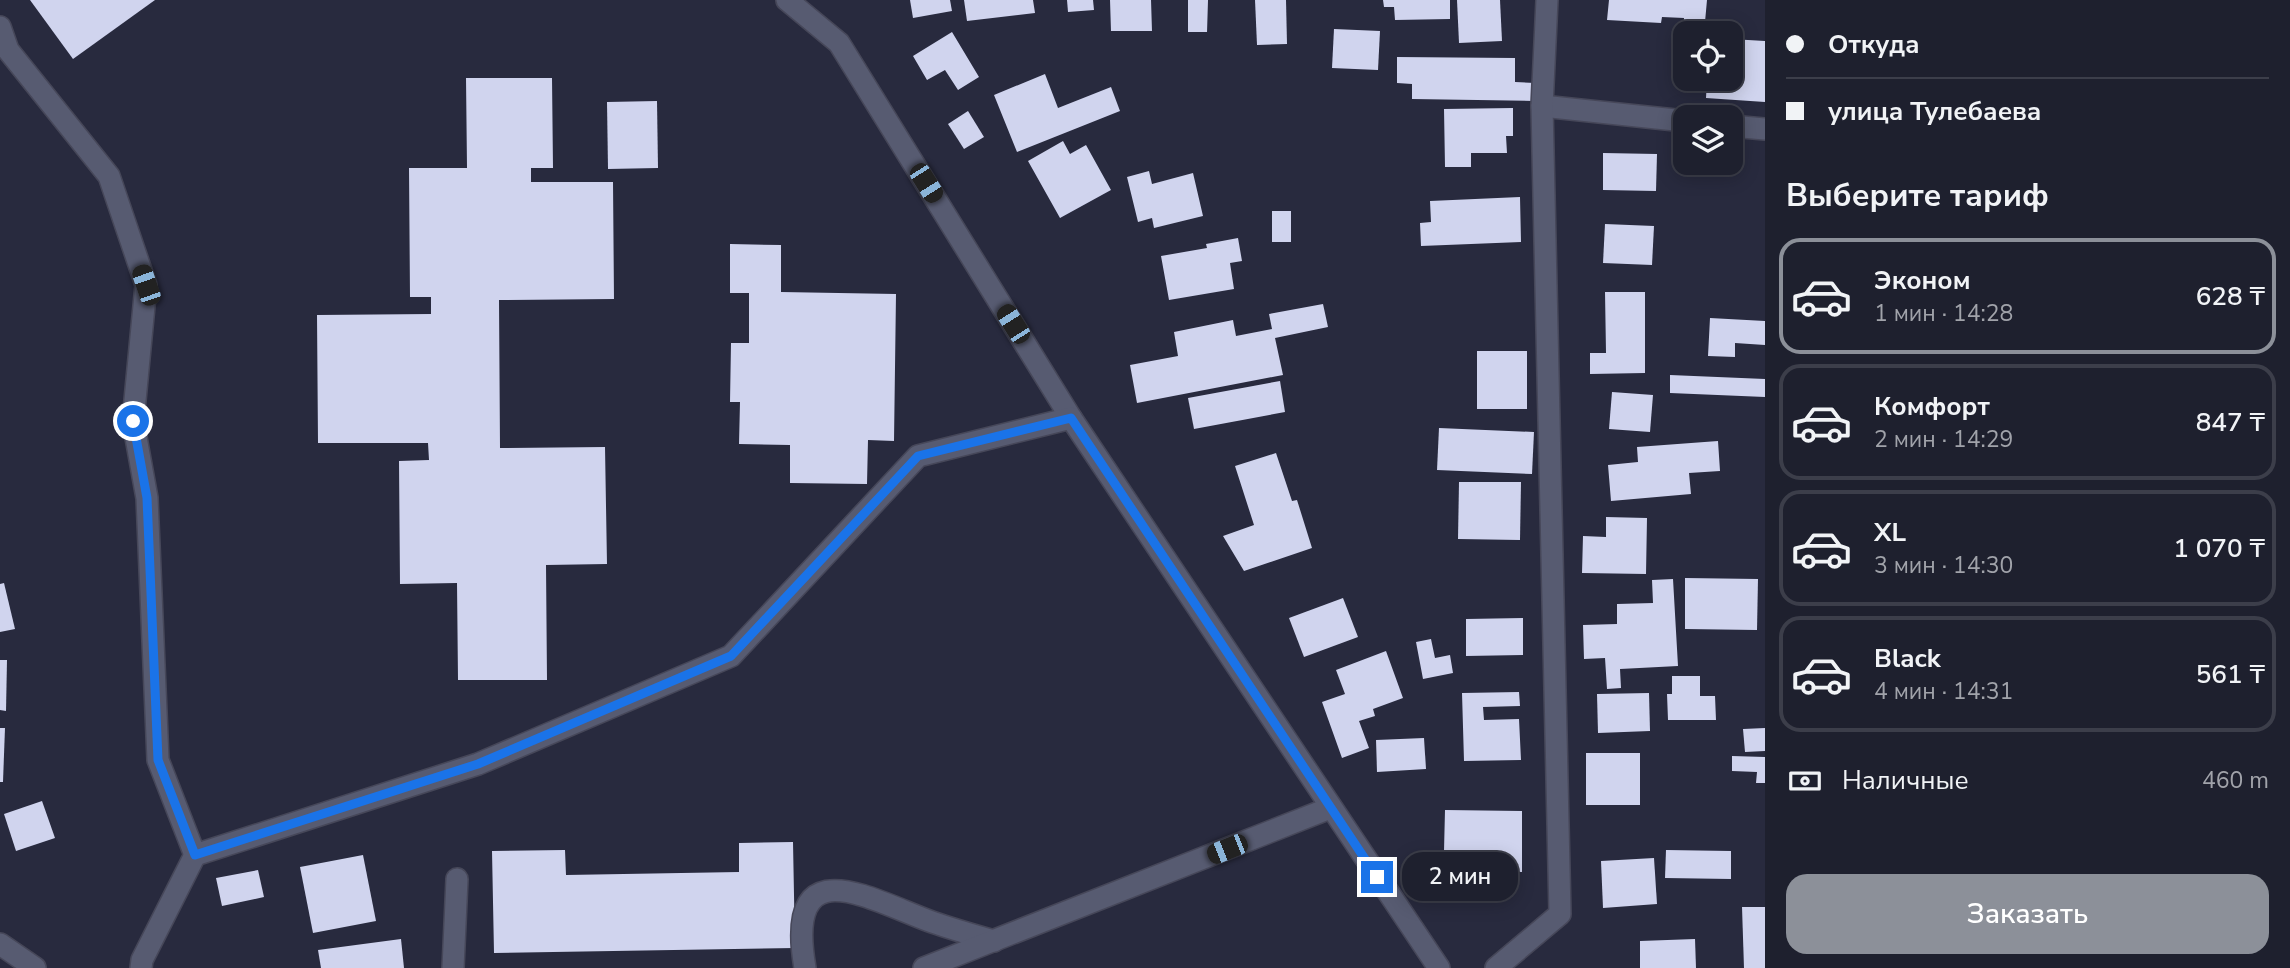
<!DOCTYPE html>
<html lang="ru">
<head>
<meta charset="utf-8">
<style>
  body { margin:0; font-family:"Nunito Sans",sans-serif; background:#262836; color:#f1f3f6; height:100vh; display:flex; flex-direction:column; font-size:26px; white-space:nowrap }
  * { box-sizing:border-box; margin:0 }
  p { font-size:23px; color:#a1a3aa }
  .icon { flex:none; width:38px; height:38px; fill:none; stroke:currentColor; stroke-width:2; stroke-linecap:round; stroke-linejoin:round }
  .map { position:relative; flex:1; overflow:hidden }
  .sheet { display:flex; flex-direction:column; background:#1e202e; width:525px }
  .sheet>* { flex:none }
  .hud { display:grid; align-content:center; height:154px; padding:0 21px; background:#1e202e }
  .controls { position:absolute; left:1673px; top:21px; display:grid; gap:14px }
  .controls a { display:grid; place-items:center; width:70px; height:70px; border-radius:14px; background:#1e202e; box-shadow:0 4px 18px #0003,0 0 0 2px #3c3e4a; font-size:35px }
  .end { position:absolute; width:32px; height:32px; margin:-16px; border:9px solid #1a73e8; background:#fff; box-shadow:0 0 0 4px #fff }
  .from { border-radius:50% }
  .bubble { position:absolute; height:49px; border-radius:21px; background:#1e202e; box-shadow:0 4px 18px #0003,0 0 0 2px #3c3e4a; font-size:23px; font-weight:600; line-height:49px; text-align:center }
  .car { position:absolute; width:21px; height:42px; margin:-21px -10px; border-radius:9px; box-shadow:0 0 5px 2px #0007; background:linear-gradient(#222 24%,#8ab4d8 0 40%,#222 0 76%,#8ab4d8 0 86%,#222 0) }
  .hud b { display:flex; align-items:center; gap:24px; height:66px; font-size:26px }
  .hud b+b { border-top:2px solid #3c3e4a }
  .hud i { width:18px; height:18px; background:#f1f3f6 }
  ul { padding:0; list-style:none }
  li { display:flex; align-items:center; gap:21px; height:116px; margin:0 14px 10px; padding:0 7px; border:4px solid #3c3e4a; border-radius:21px }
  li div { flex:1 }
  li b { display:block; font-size:26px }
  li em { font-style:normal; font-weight:600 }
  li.active { border-color:#8c9099 }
  li>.icon { width:63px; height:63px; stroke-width:1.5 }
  h2 { padding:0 21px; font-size:32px; line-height:84px }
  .pay { display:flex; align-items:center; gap:18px; height:77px; padding:0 21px; font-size:26px }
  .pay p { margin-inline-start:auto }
  .button { display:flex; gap:14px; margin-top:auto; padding:14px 21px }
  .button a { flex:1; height:80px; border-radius:21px; background:#8c9099; color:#fff; font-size:28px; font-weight:600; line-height:80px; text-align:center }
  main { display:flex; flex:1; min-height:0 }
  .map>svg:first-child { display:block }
  .building { fill:#d0d4ee }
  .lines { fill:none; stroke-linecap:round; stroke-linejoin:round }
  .minor-casing { stroke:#464759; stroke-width:24 }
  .minor { stroke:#575b71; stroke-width:21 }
  .route { stroke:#1a73e8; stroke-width:9 }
</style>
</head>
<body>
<main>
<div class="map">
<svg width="1765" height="968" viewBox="0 0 1765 968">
  <rect width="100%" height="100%" fill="#282a3e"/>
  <!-- building -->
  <g class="building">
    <polygon points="30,0 155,0 73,59"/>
    <polygon points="910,0 950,0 952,11 913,18"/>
    <polygon points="964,0 1033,0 1035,13 967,21"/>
    <polygon points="1067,0 1093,0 1094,10 1068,12"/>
    <polygon points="1110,0 1151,0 1152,31 1111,31"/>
    <polygon points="1188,0 1208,0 1207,32 1188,32"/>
    <polygon points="1255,0 1286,0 1287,44 1257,45"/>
    <polygon points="1383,0 1450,0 1450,19 1395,20 1394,7 1384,7"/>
    <polygon points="1457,0 1500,0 1502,41 1459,43"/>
    <polygon points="1609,0 1707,0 1704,33 1685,33 1685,45 1682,45 1684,18 1662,17 1661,23 1607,20"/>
    <polygon points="1334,29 1380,31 1378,70 1332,68"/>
    <polygon points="952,32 979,77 958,90 945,70 927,80 913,56"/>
    <polygon points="1731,39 1765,41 1765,102 1706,98 1707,79 1731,79"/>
    <polygon points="1397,57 1515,58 1515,82 1535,83 1534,101 1412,99 1412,84 1397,83"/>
    <polygon points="1045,74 1058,108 1111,87 1120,111 1017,152 994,95"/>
    <polygon points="466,78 552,78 553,168 531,168 531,182 613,182 614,299 499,300 500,448 605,447 607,564 546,565 547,680 458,680 457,583 400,584 399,461 429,460 428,443 318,443 317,315 431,314 431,297 410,297 409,168 467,168"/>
    <polygon points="657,101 658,168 608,169 607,102"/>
    <polygon points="1513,108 1513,136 1506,136 1507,153 1471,153 1471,167 1445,167 1444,109"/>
    <polygon points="968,111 984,137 964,149 948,124"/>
    <polygon points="1063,141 1070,154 1086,145 1111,190 1060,218 1028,161"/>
    <polygon points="1603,153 1657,154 1656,191 1603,190"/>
    <polygon points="1149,171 1152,184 1193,173 1203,216 1154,228 1152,218 1138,222 1127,177"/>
    <polygon points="1520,197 1521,242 1421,246 1420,223 1431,222 1430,201"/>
    <rect x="1272" y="211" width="19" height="31"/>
    <polygon points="1605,224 1654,226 1652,265 1603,263"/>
    <polygon points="1238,238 1242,261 1230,263 1234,289 1169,300 1161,256 1207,248 1206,244"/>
    <polygon points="730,244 781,245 781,292 896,294 894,441 868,440 867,484 790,483 790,445 739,444 740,402 730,402 731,343 749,343 749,293 730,293"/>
    <polygon points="1605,292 1645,292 1645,373 1590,374 1590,353 1606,353"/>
    <polygon points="1323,304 1328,327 1275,338 1283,375 1137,403 1130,365 1178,356 1174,332 1233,320 1236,336 1272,329 1269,314"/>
    <polygon points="1710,318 1765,321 1765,345 1735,343 1735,357 1708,356"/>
    <rect x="1477" y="351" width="50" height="58"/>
    <polygon points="1670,375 1765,379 1765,397 1670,393"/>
    <polygon points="1280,381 1285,412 1194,429 1188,398"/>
    <polygon points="1612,392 1653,395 1650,432 1609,429"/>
    <polygon points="1439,428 1534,432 1532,474 1437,470"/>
    <polygon points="1718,441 1720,471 1689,473 1691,494 1611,501 1608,465 1638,462 1637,447"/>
    <polygon points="1276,453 1292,501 1297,500 1312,548 1244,571 1223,536 1254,525 1235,466"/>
    <polygon points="1459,482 1521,482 1520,540 1458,539"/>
    <polygon points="1606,517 1647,518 1646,574 1582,573 1583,536 1606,537"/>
    <polygon points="1685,578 1758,579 1757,630 1685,629"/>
    <polygon points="1673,579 1678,666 1620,669 1621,688 1607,689 1605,658 1584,659 1583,625 1617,624 1617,604 1653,603 1652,580"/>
    <polygon points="4,583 15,629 0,632 0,584"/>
    <polygon points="1343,598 1358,637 1304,657 1289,618"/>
    <polygon points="1523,618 1523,655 1466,656 1466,619"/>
    <polygon points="1431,639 1435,658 1450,655 1453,673 1423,679 1416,642"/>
    <polygon points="1386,651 1403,698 1373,709 1375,716 1359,721 1369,748 1342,758 1322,702 1345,694 1336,670"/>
    <polygon points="0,660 7,660 6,711 0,710"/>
    <polygon points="1672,676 1700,676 1700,696 1715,696 1716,720 1668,720 1667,694 1672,694"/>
    <polygon points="1519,692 1520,706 1483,707 1484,720 1519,719 1521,760 1464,761 1462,693"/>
    <polygon points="1649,693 1650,731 1598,733 1597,694"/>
    <polygon points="0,728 5,728 3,782 0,782"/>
    <polygon points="1765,728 1765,751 1745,752 1743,729"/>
    <polygon points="1424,738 1426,769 1377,772 1376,740"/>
    <rect x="1586" y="753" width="54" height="52"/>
    <polygon points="1732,756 1765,757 1765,783 1756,783 1757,772 1732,771"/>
    <polygon points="42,801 55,838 16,851 4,814"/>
    <polygon points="1445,810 1522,811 1522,872 1480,871 1480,852 1444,851"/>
    <polygon points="793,842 795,948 494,953 492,851 565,850 566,875 739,872 739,843"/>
    <polygon points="1666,850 1731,851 1731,879 1665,878"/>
    <polygon points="363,855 376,921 313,933 300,867"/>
    <polygon points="1654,858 1657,904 1603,908 1601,861"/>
    <polygon points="258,870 264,897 222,906 216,878"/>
    <polygon points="1742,907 1765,907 1765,968 1744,968"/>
    <polygon points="401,939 404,968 321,968 318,950"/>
    <polygon points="1695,939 1696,968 1640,968 1640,941"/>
  </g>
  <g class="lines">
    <defs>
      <g id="minor">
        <polyline points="787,0 839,43 1071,418 1439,968"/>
        <polyline points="0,27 8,50 109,176 146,285 133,421 147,498 158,760 195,855 478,764 731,656 918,456 1071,418"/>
        <polyline points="1542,106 1685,121"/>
        <polyline points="1731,126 1765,129"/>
        <polyline points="0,944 35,968"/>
        <polyline points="141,968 142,960 195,855"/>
        <polyline points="453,968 457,879"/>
        <path d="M805 968C784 846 869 899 932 922 952 929 973 935 994 941"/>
        <polyline points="924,968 1330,808"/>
        <polyline points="1496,968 1560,914 1542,106 1547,0"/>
      </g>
    </defs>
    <!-- minor casing -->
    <use href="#minor" class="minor-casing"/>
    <!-- minor -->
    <use href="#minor" class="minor"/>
  </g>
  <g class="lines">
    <!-- route -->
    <polyline class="route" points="133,421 147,498 158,760 195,855 478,764 731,656 918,456 1071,418 1377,877"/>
  </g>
</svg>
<div class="controls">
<a><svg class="icon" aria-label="locate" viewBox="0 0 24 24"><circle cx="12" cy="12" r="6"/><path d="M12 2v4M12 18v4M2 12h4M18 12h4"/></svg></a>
<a><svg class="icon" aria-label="layers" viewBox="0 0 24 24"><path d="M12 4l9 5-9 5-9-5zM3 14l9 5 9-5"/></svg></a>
</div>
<i class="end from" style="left:133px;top:421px"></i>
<i class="end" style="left:1377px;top:877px"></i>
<div class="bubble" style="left:1402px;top:852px;width:116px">2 мин</div>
<i class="car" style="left:926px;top:183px;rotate:148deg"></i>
<i class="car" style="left:146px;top:285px;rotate:341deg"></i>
<i class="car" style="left:1013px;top:324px;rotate:328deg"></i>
<i class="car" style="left:1227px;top:849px;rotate:248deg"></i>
</div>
<section class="sheet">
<div class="hud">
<b><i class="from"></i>Откуда</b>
<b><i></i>улица Тулебаева</b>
</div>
<h2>Выберите тариф</h2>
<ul>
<li class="active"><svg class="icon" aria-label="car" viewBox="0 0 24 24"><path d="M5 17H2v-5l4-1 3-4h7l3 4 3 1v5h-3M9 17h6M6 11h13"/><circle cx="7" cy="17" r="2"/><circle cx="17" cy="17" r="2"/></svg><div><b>Эконом</b><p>1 мин · 14:28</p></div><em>628 ₸</em></li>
<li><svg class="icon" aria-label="car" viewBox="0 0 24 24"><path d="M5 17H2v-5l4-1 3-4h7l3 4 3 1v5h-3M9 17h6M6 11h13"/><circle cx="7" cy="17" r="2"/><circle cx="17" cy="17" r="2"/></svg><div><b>Комфорт</b><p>2 мин · 14:29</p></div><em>847 ₸</em></li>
<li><svg class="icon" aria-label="car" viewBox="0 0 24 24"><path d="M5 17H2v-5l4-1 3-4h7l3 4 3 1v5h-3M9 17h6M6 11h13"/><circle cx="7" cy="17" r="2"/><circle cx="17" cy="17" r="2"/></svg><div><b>XL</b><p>3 мин · 14:30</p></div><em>1 070 ₸</em></li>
<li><svg class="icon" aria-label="car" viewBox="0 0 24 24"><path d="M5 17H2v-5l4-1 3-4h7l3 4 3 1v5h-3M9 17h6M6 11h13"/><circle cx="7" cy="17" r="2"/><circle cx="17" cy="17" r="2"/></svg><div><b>Black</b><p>4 мин · 14:31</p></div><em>561 ₸</em></li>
</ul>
<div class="pay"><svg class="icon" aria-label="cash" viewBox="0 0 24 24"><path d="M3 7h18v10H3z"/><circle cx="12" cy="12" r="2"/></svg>Наличные<p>460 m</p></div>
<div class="button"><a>Заказать</a></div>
</section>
</main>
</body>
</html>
